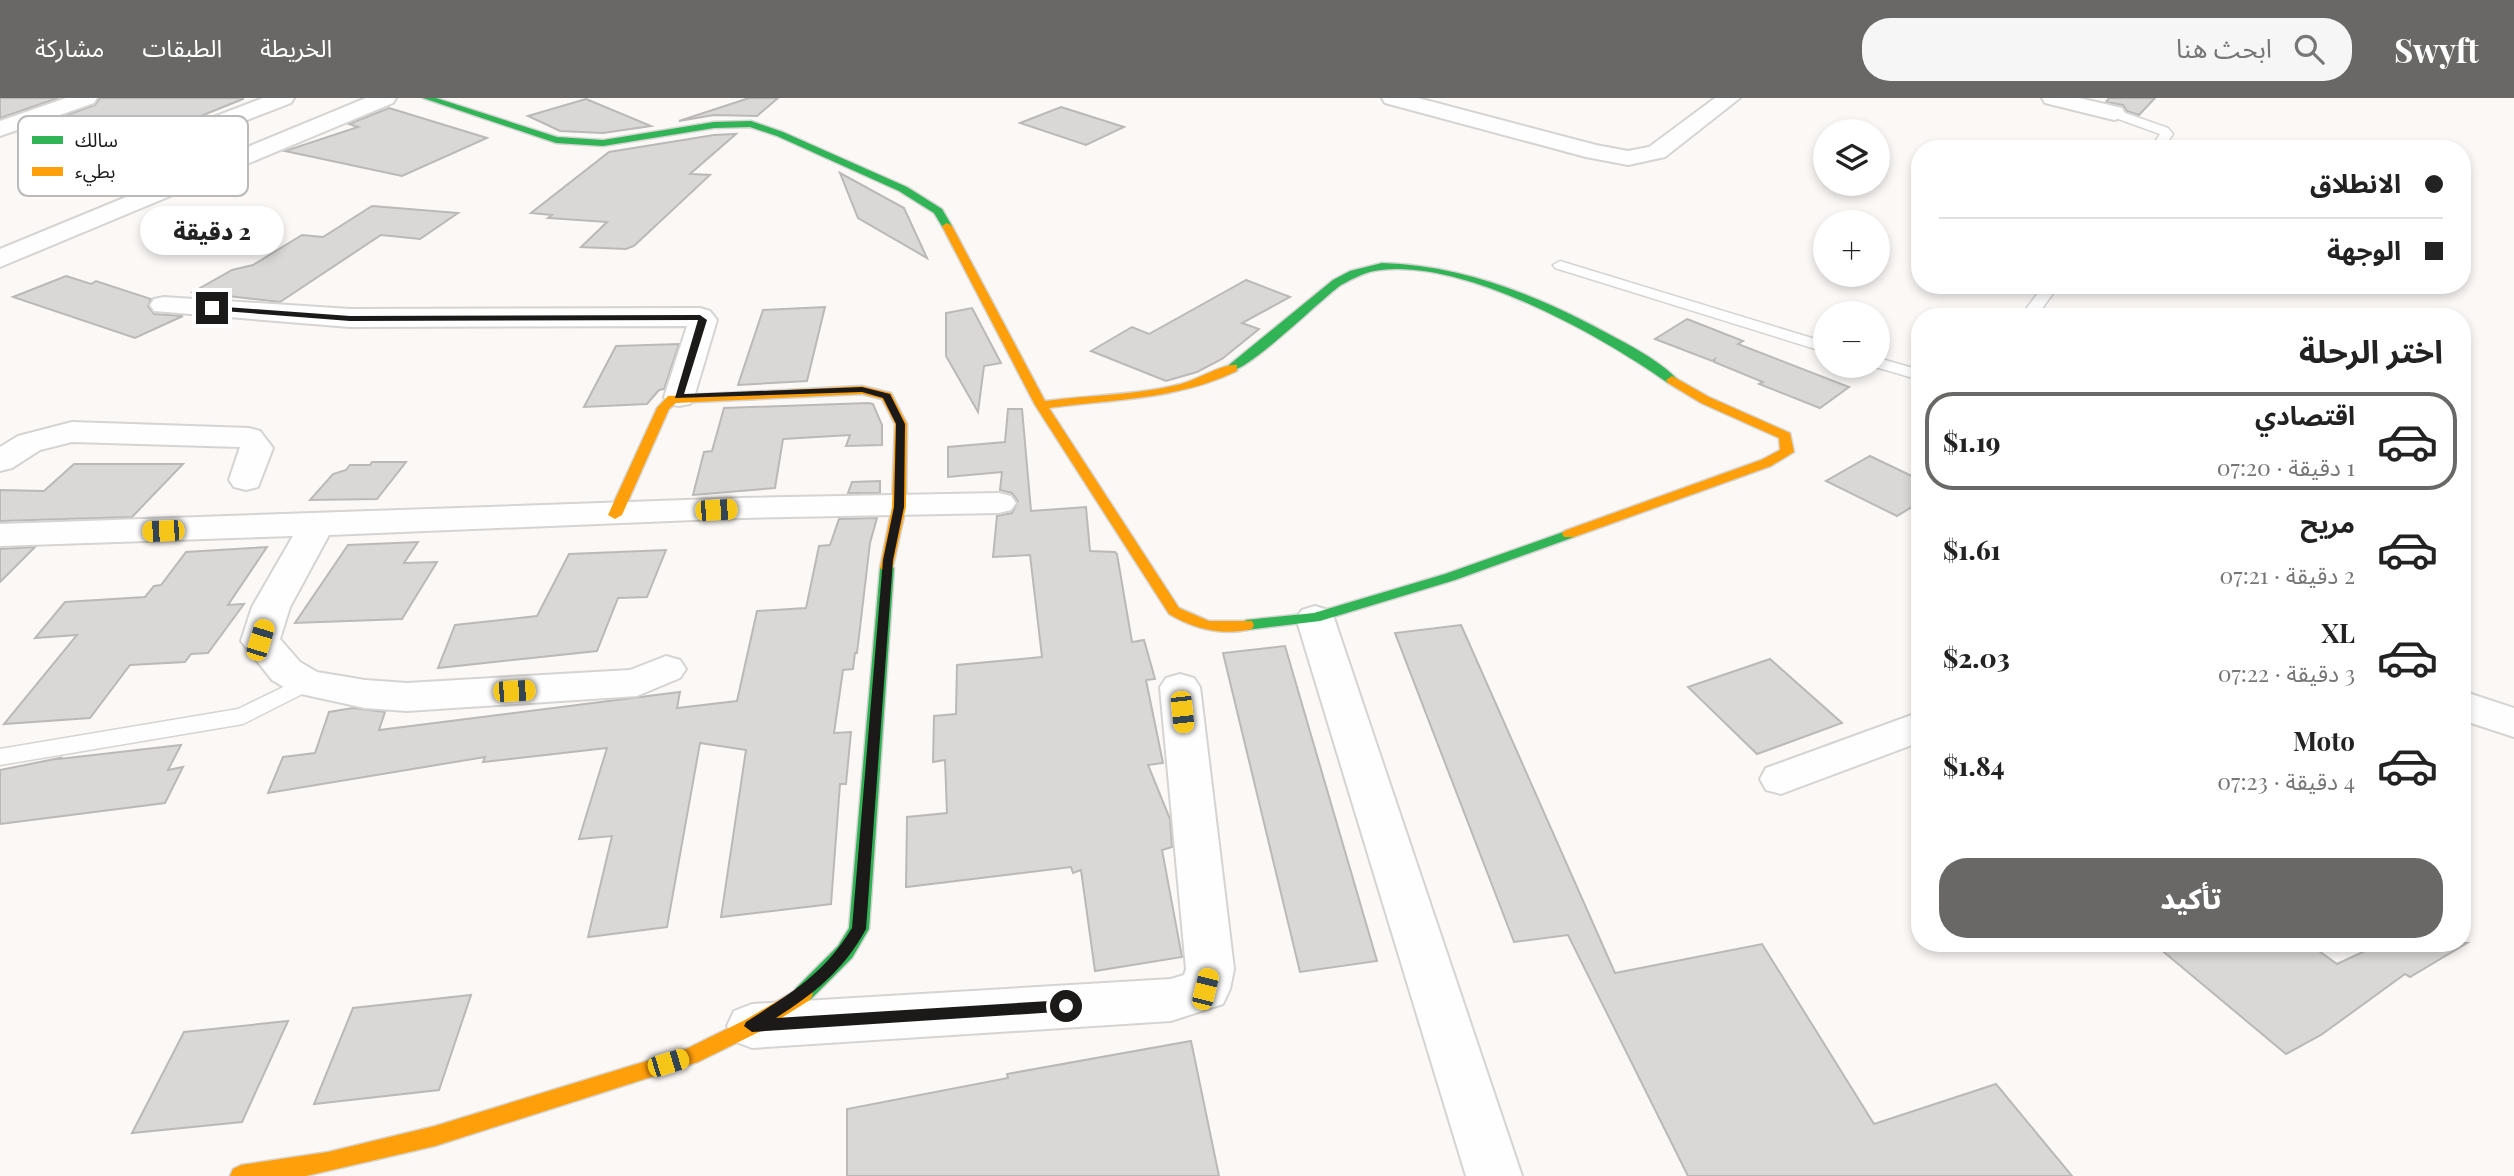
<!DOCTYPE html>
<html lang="ar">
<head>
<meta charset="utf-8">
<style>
  body { margin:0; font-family:"Playfair Display","Noto Sans Arabic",serif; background:#f6f6f6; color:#222; direction:rtl; height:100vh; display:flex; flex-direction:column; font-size:26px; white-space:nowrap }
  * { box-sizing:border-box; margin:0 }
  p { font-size:23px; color:#767676 }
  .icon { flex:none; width:38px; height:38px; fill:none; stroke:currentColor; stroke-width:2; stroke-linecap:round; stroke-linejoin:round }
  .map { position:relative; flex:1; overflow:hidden; direction:ltr }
  .side { position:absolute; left:1911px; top:210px; width:560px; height:644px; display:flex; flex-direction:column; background:#fff; border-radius:28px; box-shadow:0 4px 10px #0003; direction:rtl }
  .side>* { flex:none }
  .top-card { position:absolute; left:1911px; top:42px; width:560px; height:154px; border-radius:28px; box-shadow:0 4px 10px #0003; direction:rtl; display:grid; align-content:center; height:154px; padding:0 28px; background:#fff }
  .controls { position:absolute; left:1813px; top:21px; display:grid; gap:14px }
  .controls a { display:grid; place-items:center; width:77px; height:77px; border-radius:50%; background:#fff; box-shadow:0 4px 10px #0003; font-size:35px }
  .end { position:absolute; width:32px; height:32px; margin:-16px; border:9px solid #1b1a19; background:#fff; box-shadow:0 0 0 4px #fff }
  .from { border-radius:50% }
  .bubble { position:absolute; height:49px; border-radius:24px; background:#fff; box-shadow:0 4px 10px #0003; font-size:23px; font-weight:800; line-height:49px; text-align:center; direction:rtl }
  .car { position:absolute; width:21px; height:42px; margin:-21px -10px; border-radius:9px; box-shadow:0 0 5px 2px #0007; background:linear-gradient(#f5c518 24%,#345 0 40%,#f5c518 0 76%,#345 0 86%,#f5c518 0) }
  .top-card b { display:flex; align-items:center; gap:24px; height:66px; font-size:26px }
  .top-card b+b { border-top:2px solid #e0e0e0 }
  .top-card i { width:18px; height:18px; background:#222 }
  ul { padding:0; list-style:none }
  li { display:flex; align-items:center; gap:21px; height:98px; margin:0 14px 10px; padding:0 14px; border:4px solid transparent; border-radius:28px }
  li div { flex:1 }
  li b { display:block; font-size:26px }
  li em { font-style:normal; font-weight:800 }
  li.on { border-color:#696866 }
  li>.icon { width:63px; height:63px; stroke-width:1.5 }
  h2 { padding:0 28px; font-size:32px; line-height:84px }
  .primary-button { display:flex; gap:14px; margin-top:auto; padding:14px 28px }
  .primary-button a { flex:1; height:80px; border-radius:28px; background:#696866; color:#fff; font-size:28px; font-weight:800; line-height:80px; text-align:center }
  header { display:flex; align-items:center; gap:42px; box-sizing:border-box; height:98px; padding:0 35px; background:#696866; color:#fff }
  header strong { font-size:33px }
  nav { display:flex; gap:38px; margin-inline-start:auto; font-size:24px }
  .search { width:490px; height:63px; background:#f6f6f6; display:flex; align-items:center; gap:18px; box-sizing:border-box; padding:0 24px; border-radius:28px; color:#767676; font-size:26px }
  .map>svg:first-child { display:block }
  .building { fill:#dad8d6; stroke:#bbb9b8; stroke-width:2 }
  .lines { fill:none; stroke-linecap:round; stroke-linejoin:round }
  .lane-casing { stroke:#d6d4d2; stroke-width:3 }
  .street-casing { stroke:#d6d4d2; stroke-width:4 }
  .fast-casing { stroke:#d6d4d2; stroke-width:3 }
  .slow-casing { stroke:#d6d4d2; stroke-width:3 }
  .lane { fill:#fefefe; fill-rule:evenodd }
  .street { fill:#fefefe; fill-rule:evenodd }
  .fast { fill:#30b455; fill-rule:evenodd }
  .slow { fill:#ff9f0a; fill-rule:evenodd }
  .route { fill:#1b1a19 }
  .key { fill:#fff; stroke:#bbbaba; stroke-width:2 }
  .key-label { font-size:19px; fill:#1b1a19 }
</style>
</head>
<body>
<header>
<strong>Swyft</strong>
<div class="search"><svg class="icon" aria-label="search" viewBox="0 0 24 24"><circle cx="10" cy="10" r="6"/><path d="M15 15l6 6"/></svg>ابحث هنا</div>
<nav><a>الخريطة</a><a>الطبقات</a><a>مشاركة</a></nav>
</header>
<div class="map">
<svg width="2514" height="1078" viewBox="0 0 2514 1078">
  <rect width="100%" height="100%" fill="#fbf8f6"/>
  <!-- building -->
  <g class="building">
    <polygon points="0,0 58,0 0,20"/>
    <polygon points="100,0 243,0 243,1 134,45 91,39 79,43 28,31 95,7"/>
    <polygon points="749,0 778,0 757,18 714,17 679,23"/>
    <polygon points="2109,0 2155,0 2139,17 2127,13 2123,7 2106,4"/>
    <polygon points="586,1 651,28 603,35 560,33 528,18"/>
    <polygon points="1061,9 1124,29 1086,47 1020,25"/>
    <polygon points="389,10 487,40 402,78 285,53 358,29 349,26"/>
    <polygon points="736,36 690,76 710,77 634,148 626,151 581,149 607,124 548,120 552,117 531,115 609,54 714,37"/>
    <polygon points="840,75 904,110 927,160 858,120"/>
    <polygon points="372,108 458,115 420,141 381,137 280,204 193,194 232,172 253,167 302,137 323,139"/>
    <polygon points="66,178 91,186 96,183 151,201 148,208 154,216 183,218 135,240 13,199"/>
    <polygon points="1246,182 1290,199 1242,225 1259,231 1222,261 1197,274 1166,283 1091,253 1132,229 1149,236"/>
    <polygon points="825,209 807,283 738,287 763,212"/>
    <polygon points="972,210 1001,265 984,268 978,314 946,258 946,215"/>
    <polygon points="1687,221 1743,243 1738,246 1849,289 1820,310 1759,286 1763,284 1714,264 1715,261 1712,263 1655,241"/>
    <polygon points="679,246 664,291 659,292 647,306 584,309 616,248"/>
    <polygon points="869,305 873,306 882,327 882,347 846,348 850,337 783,341 775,390 693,397 704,354 712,353 724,310"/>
    <polygon points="1008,311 1022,311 1031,413 1086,409 1090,453 1115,454 1117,456 1132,544 1144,542 1155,581 1146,582 1163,665 1148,667 1170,721 1172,749 1162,752 1182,859 1095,873 1081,772 1073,775 1071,769 906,789 907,719 947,715 945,662 933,664 934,618 956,616 957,567 1042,559 1030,457 993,459 997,418 1012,415 1018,403 1012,395 1000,392 1002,374 948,379 948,349 1005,344"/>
    <polygon points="1870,358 1920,382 1920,404 1897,418 1826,383"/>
    <polygon points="372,364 406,364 377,401 310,402 333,376 346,372 350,367 370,367"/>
    <polygon points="74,366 183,366 132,419 0,423 0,392 44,393"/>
    <polygon points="880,383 880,395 848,395 852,384"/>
    <polygon points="877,420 870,445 857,555 855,555 853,571 843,572 834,635 851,634 846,686 840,686 831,806 721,819 746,652 700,645 667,829 588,839 612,738 579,741 607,650 483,664 485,659 268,695 283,659 315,655 329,614 353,610 385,614 379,632 680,594 677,610 737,603 757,513 806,510 819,448 830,447 839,421"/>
    <polygon points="418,444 404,465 437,464 402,521 295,525 348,447"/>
    <polygon points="35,449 0,484 0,451"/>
    <polygon points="267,449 228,507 244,506 208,555 191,556 185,564 130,567 90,620 4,626 77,537 35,540 65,504 145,499 154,488 161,487 186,454"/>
    <polygon points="666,452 647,499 618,500 597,553 438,570 455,527 537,518 569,456"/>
    <polygon points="1461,527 1615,875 1762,846 1874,1026 1996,986 2072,1078 1688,1078 1568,837 1514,844 1395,535"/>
    <polygon points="1285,548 1377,863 1300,874 1223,555"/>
    <polygon points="1770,561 1842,625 1757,656 1688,589"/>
    <polygon points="181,647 168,672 183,669 165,705 0,726 0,672 60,660 59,661"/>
    <polygon points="2153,845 2308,845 2337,866 2382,845 2467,845 2410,879 2405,876 2321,937 2286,956"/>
    <polygon points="471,897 439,992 314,1006 353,910"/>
    <polygon points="288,923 242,1024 132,1035 184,934"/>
    <polygon points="1191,943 1219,1078 847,1078 847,1011 1008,980 1007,976"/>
  </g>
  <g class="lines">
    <defs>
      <g id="lane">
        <polygon points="2114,11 2168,30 2173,36 2163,51 2150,51 2160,36 2110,18 2108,15"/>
        <polygon points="1560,163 1825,244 1825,254 1555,170 1553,167"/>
        <polygon points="2044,187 2059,187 2036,219 2020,219"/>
        <polygon points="1878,260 1920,272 1920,282 1872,268 1878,268"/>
        <polygon points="306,578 314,580 317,585 314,590 243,626 0,667 0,651 238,611"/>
      </g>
      <g id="street">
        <polygon points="66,0 97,0 94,5 0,38 0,23"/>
        <polygon points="263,0 294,0 291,5 67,92 58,94 49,92 46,87 49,82"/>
        <polygon points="366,0 396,0 393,5 0,169 0,151"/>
        <polygon points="1382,0 1418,0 1596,47 1628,53 1649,49 1715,0 1740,0 1665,59 1628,67 1586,59 1385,5"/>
        <polygon points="2042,0 2079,0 2122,10 2125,15 2122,20 2114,22 2045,5"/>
        <polygon points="164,199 350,211 700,210 710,213 717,222 694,299 690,306 679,308 668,306 664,299 687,228 350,229 154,213 150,207 154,201"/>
        <polygon points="72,324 249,330 260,333 273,350 258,389 246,392 234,389 229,382 240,349 72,344 40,352 12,370 0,373 0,349 18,338"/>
        <polygon points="999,395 1011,398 1016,405 1011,412 999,415 742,420 329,437 290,509 280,541 300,564 317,574 365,582 407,585 630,572 666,558 680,562 686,571 680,580 637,598 407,613 365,610 292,594 272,582 241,543 252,509 293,438 0,448 0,426 742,400"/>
        <polygon points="1315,508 1328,512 1334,520 1522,1078 1466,1078 1296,520 1302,512"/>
        <polygon points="1180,576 1194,580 1200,589 1234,871 1230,891 1223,906 1171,923 752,950 734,943 727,928 734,913 752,906 1171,881 1184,877 1186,871 1160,589 1166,580"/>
        <polygon points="2462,593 2514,610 2514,639 2462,622"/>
        <polygon points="1920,614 1920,644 1781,696 1766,692 1760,681 1766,670"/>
      </g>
      <g id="fast">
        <polygon points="423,0 436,0 557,39 603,42 714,24 751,23 783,34 907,89 942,111 952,128 943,130 934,115 899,93 777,38 750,29 714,30 603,48 556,45"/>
        <path d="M1382 165C1465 167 1544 200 1616 240 1637 251 1662 265 1678 282L1672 286 1668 285C1600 237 1466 162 1381 172 1367 173 1354 180 1341 187 1321 201 1247 275 1229 273V267L1333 182 1350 173Z"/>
        <polygon points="1569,432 1576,436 1574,439 1455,482 1320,523 1246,532 1238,527 1246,522 1314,515 1445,476"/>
        <polygon points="887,465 894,470 869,831 852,860 810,902 803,904 796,902 793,896 796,890 838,848 849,830 880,470"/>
      </g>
      <g id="slow">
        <path d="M947 125 952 128 1045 303C1090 297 1137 297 1181 286 1197 282 1224 265 1237 267V273C1177 302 1114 301 1049 310L1179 510 1209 523H1252L1254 527 1252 531C1222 538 1194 531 1169 516L1035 307 942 128Z"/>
        <polygon points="1672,278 1709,299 1790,335 1794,354 1771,368 1574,439 1564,439 1562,436 1564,433 1761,362 1780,352 1779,340 1701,305 1668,285 1666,282"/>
        <polygon points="862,288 891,295 907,326 906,409 892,473 887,475 880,470 892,409 895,326 882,301 862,296 676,305 669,311 622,417 615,421 608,417 657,310 668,298"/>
        <polygon points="803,888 810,890 813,896 810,902 759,934 698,964 435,1048 306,1078 230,1078 233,1071 241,1067 328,1054 435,1028 686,951 745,922"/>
      </g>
    </defs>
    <!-- lane casing -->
    <use href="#lane" class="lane-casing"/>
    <!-- street casing -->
    <use href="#street" class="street-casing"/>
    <!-- fast casing -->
    <use href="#fast" class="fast-casing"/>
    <!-- slow casing -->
    <use href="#slow" class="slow-casing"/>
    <!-- lane -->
    <use href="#lane" class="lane"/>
    <!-- street -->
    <use href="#street" class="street"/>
    <!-- fast -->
    <use href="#fast" class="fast"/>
    <!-- slow -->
    <use href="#slow" class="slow"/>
  </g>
  <!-- route -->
  <path class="route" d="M212 208 350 218 700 217 707 222 684 296 862 289 890 296 905 326 904 409 893 462 866 831C844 872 815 895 776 920L1066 902 1074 908 1072 913 752 934 744 928 746 924C791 895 823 877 852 830L883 462 894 409 896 326 883 300 862 294 675 300 698 222 350 223 210 212Z"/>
  <!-- legend -->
  <rect x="18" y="18" width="230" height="80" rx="10" class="key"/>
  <rect x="32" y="38" width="31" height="8" fill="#30b455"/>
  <rect x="32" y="69" width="31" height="9" fill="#ff9f0a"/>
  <g class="key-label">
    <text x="75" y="49">سالك</text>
    <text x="75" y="80">بطيء</text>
  </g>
</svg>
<div class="controls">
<a><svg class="icon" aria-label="layers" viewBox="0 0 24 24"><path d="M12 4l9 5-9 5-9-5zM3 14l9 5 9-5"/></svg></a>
<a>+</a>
<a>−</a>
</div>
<i class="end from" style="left:1066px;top:908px"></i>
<i class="end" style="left:212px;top:210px"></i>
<div class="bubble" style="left:140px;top:108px;width:144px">2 دقيقة</div>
<i class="car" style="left:716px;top:412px;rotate:87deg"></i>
<i class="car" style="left:163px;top:433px;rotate:268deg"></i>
<i class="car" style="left:260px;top:542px;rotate:17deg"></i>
<i class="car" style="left:514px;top:593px;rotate:87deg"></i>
<i class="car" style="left:1182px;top:614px;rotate:174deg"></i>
<i class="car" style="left:1205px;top:891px;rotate:14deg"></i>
<i class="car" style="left:668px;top:965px;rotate:73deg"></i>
<div class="top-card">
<b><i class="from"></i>الانطلاق</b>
<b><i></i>الوجهة</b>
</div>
<section class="side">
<h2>اختر الرحلة</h2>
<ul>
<li class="on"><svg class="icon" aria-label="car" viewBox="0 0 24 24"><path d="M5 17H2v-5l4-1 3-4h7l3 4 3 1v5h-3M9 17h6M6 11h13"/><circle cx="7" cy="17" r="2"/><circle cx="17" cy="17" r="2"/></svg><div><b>اقتصادي</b><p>1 دقيقة · 07:20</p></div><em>$1.19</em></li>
<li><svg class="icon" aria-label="car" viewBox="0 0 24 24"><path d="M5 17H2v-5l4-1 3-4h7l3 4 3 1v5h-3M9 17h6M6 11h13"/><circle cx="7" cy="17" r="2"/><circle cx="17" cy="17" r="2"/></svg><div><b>مريح</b><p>2 دقيقة · 07:21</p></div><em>$1.61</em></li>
<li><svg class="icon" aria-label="car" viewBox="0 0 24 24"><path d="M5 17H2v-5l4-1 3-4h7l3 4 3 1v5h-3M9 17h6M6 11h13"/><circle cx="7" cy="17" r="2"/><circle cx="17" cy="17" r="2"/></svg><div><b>XL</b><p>3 دقيقة · 07:22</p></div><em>$2.03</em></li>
<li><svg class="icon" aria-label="car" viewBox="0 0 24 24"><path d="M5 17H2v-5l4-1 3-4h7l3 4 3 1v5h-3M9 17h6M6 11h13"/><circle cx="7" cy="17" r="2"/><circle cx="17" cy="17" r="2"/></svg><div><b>Moto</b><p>4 دقيقة · 07:23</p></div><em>$1.84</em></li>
</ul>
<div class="primary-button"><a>تأكيد</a></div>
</section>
</div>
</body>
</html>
